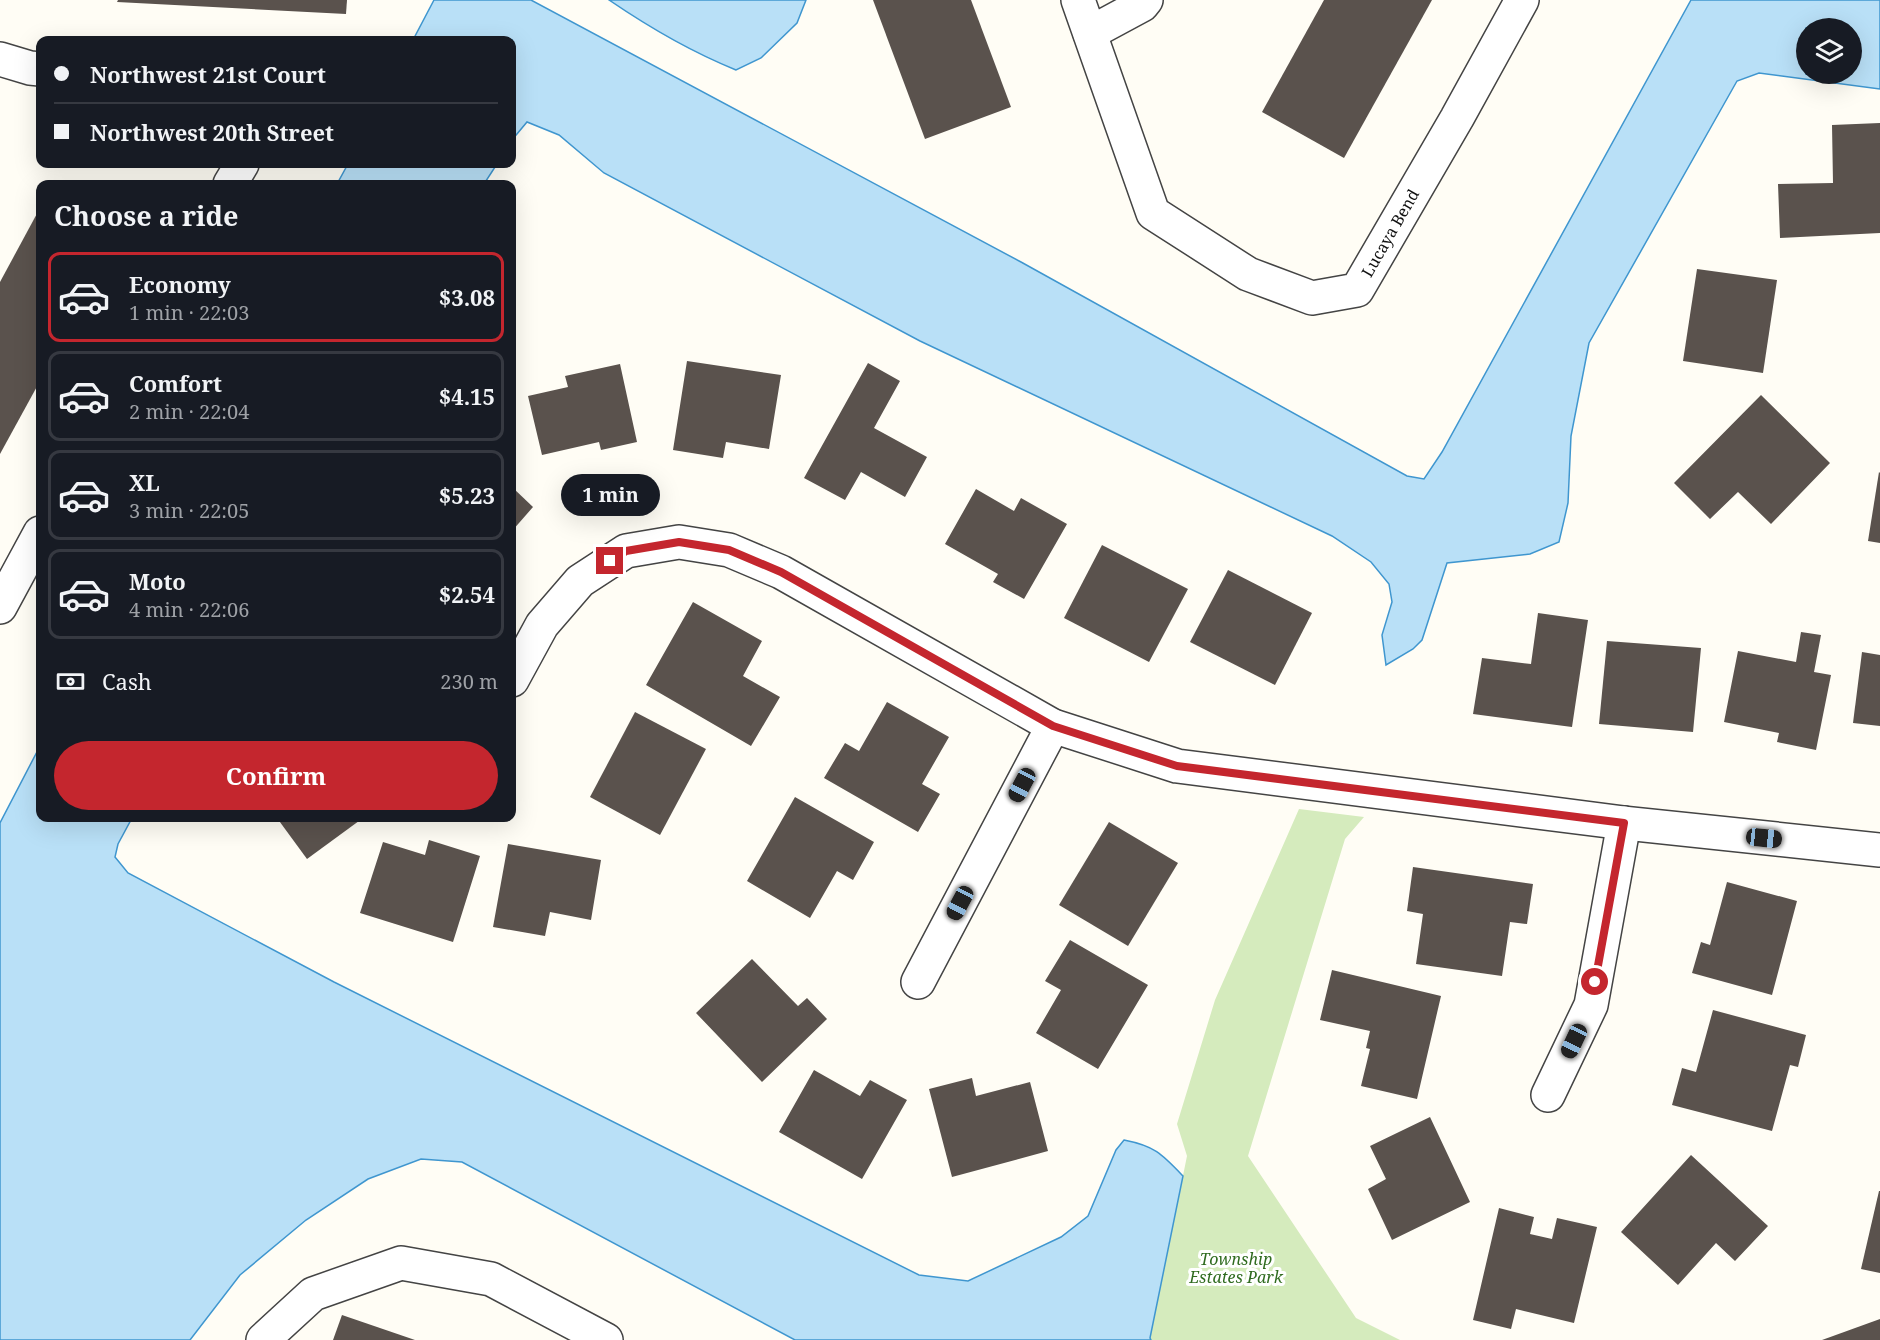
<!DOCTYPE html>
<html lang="en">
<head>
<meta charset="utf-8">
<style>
  body { margin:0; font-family:"Noto Serif",serif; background:#242831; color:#f1f3f6; height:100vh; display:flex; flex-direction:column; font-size:22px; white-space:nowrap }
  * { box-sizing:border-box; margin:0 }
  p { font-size:20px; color:#9ea1a6 }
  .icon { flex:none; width:33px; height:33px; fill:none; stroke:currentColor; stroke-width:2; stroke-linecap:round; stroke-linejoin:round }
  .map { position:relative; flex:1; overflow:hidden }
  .side { position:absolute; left:36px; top:180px; width:480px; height:642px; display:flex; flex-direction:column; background:#171b24; border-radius:12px; box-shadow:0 6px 24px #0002 }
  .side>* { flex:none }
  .hud { position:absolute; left:36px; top:36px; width:480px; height:132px; border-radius:12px; box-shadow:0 6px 24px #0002; display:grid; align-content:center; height:132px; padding:0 18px; background:#171b24 }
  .fabs { position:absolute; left:1796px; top:18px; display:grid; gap:12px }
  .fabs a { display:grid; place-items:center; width:66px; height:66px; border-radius:50%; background:#171b24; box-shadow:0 6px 24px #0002; font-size:30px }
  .end { position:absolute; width:27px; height:27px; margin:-14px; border:8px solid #c4262e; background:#fff; box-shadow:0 0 0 3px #fff }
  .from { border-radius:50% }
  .bubble { position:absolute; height:42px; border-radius:21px; background:#171b24; box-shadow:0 6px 24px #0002; font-size:20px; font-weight:700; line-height:42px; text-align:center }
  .car { position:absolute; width:18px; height:36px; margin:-18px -9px; border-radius:8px; box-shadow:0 0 4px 2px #0007; background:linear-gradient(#222 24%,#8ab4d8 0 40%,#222 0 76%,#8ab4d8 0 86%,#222 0) }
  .hud b { display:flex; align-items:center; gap:21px; height:57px; font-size:22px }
  .hud b+b { border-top:2px solid #363941 }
  .hud i { width:15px; height:15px; background:#f1f3f6 }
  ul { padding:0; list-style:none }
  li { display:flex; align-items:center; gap:18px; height:90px; margin:0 12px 9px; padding:0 6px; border:3px solid #363941; border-radius:12px }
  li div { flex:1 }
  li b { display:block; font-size:22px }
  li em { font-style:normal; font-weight:700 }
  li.current { border-color:#c4262e }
  li>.icon { width:54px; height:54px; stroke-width:1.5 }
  h2 { padding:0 18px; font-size:27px; line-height:72px }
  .pay { display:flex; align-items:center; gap:15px; height:66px; padding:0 18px; font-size:22px }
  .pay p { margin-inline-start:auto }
  .primary-button { display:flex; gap:12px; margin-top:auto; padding:12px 18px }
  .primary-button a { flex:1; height:69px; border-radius:36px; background:#c4262e; color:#fff; font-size:24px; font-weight:700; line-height:69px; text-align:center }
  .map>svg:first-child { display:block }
  .green { fill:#d5ebbd }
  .water { fill:#b9e0f7; stroke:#3f96cf; stroke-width:1.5; fill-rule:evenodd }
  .building { fill:#5a524d }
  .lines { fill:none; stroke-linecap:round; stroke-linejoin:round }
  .street-casing { stroke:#444; stroke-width:36 }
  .street { stroke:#fff; stroke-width:33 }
  .route { stroke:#c4262e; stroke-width:8 }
  .labels { text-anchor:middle; stroke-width:6; stroke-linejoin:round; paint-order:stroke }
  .street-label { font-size:16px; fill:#111; stroke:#fff }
  .park-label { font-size:16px; font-style:italic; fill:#2f6b1f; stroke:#fff }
</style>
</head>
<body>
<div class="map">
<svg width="1880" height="1340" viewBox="0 0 1880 1340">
  <rect width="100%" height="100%" fill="#fffdf5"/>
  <!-- green -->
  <polygon class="green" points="1299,809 1364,817 1345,839 1248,1156 1356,1318 1400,1340 1151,1340 1150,1338 1187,1156 1177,1124 1215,1000"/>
  <!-- water -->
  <g class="water">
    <path d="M434 0H531L1021 262 1407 476 1424 479 1442 452 1691 0H1880V89L1759 73 1737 81 1589 343 1571 436 1568 503 1559 542 1530 554 1447 563 1422 640 1413 649 1386 665 1382 635 1392 602 1389 584 1371 562 1332 536 920 341 604 173 559 135 527 122 512 140V40H413ZM1851 28V74H1806V28Z"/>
    <path d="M609 0H806L797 23 761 58 736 70C689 51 650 28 609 0Z"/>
    <polygon points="348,164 497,164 484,184 337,184"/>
    <path d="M40 746V818H132L118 844 115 857 128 873 334 982 919 1275 968 1281 1061 1237 1088 1216 1116 1150 1124 1140C1155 1146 1162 1154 1183 1176L1150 1338 1151 1340H795L462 1162 421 1159 368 1179 306 1220 240 1275 190 1340H0V823Z"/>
  </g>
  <!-- building -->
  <g class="building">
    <polygon points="118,0 347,0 346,14 117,2"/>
    <polygon points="873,0 971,0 1011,107 925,139"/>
    <polygon points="1324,0 1432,0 1344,158 1262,112"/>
    <polygon points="1880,123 1880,233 1780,238 1778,184 1833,183 1832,125"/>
    <polygon points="40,208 40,381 0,454 0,282"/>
    <polygon points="1697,269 1777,280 1763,373 1683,361"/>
    <polygon points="687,361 781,375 769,449 726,442 723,458 673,450"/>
    <polygon points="868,363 900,381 874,428 927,457 905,497 861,472 845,500 804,478"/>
    <polygon points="620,364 637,442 601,450 599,442 542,455 528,396 568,387 565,376"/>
    <polygon points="1761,395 1830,463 1771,524 1738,492 1710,519 1674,483"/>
    <polygon points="1879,472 1880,473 1880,543 1868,541"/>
    <polygon points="512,487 533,507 512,531"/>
    <polygon points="976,489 1014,511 1021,498 1067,524 1024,599 993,582 998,574 945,544"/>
    <polygon points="1102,545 1188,589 1149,662 1064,618"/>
    <polygon points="1228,570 1312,613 1275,685 1190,642"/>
    <polygon points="693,602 762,641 743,676 780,697 751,746 646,685"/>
    <polygon points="1538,613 1588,620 1572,727 1473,714 1482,658 1531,664"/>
    <polygon points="1801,632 1821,635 1814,672 1831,675 1816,750 1777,742 1779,733 1724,722 1738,651 1796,662"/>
    <polygon points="1607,641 1701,648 1693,732 1599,724"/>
    <polygon points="1862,652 1880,655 1880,726 1853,723"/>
    <polygon points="887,702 949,737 922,784 940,794 918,832 824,778 845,743 859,751"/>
    <polygon points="635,712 706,749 660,835 590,797"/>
    <polygon points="795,797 874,842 853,880 837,871 810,918 747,881"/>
    <polygon points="277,818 363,818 307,859"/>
    <polygon points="1109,822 1178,863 1128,946 1059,905"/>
    <polygon points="429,840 480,856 453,942 360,913 383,842 425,855"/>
    <polygon points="508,844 601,860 591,920 550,912 545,936 493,927"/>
    <polygon points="1413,867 1533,884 1527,924 1510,922 1502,976 1416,964 1423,914 1407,911"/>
    <polygon points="1727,882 1797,901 1772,995 1692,973 1701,942 1710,945"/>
    <polygon points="1070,940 1148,985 1098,1069 1036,1033 1061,990 1045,981"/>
    <polygon points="752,959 798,1006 807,998 827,1019 762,1082 696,1013"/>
    <polygon points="1332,970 1441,996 1417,1099 1361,1086 1370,1049 1366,1048 1370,1031 1320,1020"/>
    <polygon points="1713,1010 1806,1035 1798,1067 1790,1065 1772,1131 1672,1105 1682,1068 1696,1072"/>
    <polygon points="814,1070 860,1096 870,1080 907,1100 862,1179 779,1132"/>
    <polygon points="972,1078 976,1096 1030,1082 1048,1151 952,1177 929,1089"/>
    <polygon points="1430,1117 1470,1202 1392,1240 1368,1189 1386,1179 1370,1146"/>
    <polygon points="1691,1155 1768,1226 1735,1261 1716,1243 1678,1285 1621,1232"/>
    <polygon points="1879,1191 1880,1191 1880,1273 1861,1269"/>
    <polygon points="1499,1208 1534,1217 1530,1234 1552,1239 1557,1218 1597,1227 1574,1323 1516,1309 1511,1329 1473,1320"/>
    <polygon points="342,1315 415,1340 333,1340"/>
    <polygon points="1880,1319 1880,1340 1822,1340"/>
  </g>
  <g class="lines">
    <defs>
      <g id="street">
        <polyline points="1078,0 1153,213 1248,274 1312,298 1357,290 1457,118 1522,0"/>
        <polyline points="1090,33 1142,5 1146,0"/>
        <polyline points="0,59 30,68 40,69"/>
        <polyline points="230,184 242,164"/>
        <polyline points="0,607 40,533"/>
        <polyline points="512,680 542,625 580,581 626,551 679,542 729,550 781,572 1053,726 1177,766 1624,823 1880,850"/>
        <polyline points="918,982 1053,726"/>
        <polyline points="1548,1095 1591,1005 1624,823"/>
        <polyline points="263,1340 313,1294 401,1263 491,1279 606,1340"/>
      </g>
    </defs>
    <!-- street casing -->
    <use href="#street" class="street-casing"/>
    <!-- street -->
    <use href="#street" class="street"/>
  </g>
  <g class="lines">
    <!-- route -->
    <polyline class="route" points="610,561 626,551 679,542 729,550 781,572 1053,726 1177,766 1624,823 1595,982"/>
  </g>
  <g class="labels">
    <!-- street labels -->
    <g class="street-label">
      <text transform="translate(1390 233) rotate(-60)" y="6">Lucaya Bend</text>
    </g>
    <!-- park labels -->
    <g class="park-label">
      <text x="1236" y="1265">Township<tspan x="1236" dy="18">Estates Park</tspan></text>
    </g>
  </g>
</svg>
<div class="fabs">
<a><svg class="icon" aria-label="layers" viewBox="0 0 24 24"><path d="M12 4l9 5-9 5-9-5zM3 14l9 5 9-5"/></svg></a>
</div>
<i class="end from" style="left:1595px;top:982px"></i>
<i class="end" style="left:610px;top:561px"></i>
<div class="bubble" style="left:561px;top:474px;width:99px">1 min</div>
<i class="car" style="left:1022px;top:785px;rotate:208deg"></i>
<i class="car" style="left:1764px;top:838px;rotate:96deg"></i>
<i class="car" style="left:960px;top:903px;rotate:208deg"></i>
<i class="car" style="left:1574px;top:1041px;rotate:205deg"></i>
<div class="hud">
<b><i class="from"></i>Northwest 21st Court</b>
<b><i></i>Northwest 20th Street</b>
</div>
<section class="side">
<h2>Choose a ride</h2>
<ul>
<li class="current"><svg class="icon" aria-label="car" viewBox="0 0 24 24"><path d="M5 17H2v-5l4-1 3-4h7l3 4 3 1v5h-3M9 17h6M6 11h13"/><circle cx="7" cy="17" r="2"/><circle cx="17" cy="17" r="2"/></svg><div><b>Economy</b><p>1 min · 22:03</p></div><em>$3.08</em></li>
<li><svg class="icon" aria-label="car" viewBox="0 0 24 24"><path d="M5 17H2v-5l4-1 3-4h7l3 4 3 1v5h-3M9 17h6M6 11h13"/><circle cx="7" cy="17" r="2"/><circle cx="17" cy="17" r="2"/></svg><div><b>Comfort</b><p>2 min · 22:04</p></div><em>$4.15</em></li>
<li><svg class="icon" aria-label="car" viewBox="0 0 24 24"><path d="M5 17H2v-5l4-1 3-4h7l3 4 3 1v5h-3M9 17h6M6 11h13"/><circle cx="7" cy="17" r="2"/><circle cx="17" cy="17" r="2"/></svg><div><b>XL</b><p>3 min · 22:05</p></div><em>$5.23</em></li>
<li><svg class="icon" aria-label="car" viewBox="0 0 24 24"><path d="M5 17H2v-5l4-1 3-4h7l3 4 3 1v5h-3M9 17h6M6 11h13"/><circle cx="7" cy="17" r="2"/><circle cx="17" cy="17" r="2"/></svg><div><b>Moto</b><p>4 min · 22:06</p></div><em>$2.54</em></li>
</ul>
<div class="pay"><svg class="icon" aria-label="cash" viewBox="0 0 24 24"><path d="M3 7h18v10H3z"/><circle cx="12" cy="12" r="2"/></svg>Cash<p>230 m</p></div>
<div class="primary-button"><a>Confirm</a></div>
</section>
</div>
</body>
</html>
